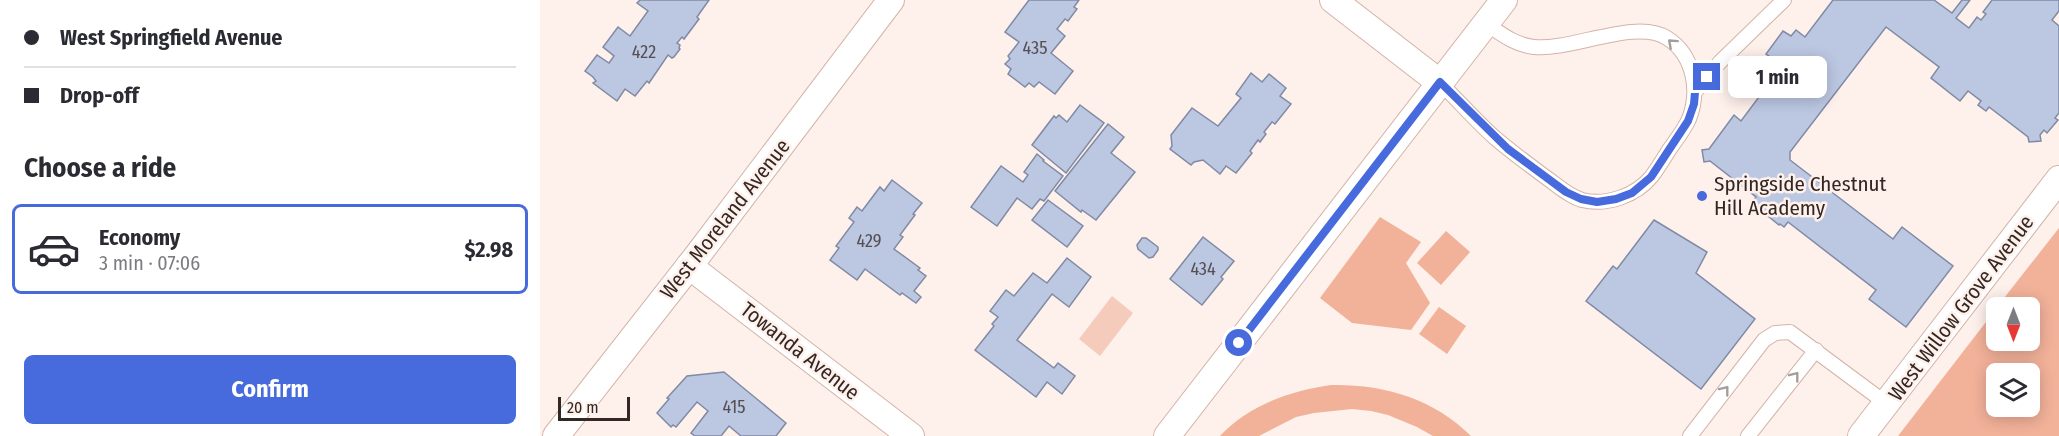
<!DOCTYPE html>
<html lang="en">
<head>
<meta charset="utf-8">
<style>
  body { margin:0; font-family:"Fira Sans Condensed",sans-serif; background:#f7f7f7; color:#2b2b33; height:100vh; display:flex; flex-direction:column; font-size:22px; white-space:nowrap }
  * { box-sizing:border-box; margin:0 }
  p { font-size:20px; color:#7c7c81 }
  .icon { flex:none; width:33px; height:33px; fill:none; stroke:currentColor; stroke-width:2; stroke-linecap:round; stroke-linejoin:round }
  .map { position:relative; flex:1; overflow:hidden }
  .sheet { display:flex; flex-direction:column; background:#fff; width:540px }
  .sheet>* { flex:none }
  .hud { display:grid; align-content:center; height:132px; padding:0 24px; background:#fff }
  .needle { width:39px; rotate:180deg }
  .fabs { position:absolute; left:1446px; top:297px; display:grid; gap:12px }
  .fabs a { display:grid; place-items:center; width:54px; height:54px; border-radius:9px; background:#fff; box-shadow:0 3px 15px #0003; font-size:30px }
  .scale { position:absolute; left:18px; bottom:15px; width:72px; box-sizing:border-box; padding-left:6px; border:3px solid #332723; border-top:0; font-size:16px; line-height:21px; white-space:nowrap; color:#332723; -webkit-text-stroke:4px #fef0eb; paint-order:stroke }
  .end { position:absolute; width:27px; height:27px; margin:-14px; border:8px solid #476add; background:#fff; box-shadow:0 0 0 3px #fff }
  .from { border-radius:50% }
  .bubble { position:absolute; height:42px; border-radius:9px; background:#fff; box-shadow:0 3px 15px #0003; font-size:20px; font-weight:700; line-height:42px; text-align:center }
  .hud b { display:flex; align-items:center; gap:21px; height:57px; font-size:22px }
  .hud b+b { border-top:2px solid #e1e1e2 }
  .hud i { width:15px; height:15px; background:#2b2b33 }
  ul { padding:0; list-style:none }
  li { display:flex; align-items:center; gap:18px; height:90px; margin:0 12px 9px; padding:0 12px; border:3px solid transparent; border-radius:9px }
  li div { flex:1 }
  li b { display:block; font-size:22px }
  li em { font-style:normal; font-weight:700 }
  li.on { border-color:#476add }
  li>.icon { width:54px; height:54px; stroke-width:1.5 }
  h2 { padding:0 24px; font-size:27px; line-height:72px }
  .cta { display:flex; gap:12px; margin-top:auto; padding:12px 24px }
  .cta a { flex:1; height:69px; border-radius:9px; background:#476add; color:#fff; font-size:24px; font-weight:700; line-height:69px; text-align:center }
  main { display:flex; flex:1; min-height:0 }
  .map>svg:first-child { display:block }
  .green { fill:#f2b199; fill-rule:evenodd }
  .water { fill:#f5cbbc }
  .building { fill:#bcc7e2; stroke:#808aa4; stroke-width:1.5 }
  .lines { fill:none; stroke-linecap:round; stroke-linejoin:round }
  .lane-casing { stroke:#d3b4a8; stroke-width:16 }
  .street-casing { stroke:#d3b4a8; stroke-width:28 }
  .lane { stroke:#fff; stroke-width:14 }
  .street { stroke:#fff; stroke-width:26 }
  .oneway { stroke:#a39e9c }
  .route { stroke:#476add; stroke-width:8 }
  .poi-dot { fill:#476add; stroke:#fef0eb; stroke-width:2 }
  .labels { text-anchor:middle; stroke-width:5; stroke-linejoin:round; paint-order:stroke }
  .number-label { font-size:18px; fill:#554f53 }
  .poi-label { font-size:21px; fill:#332723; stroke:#fef0eb; text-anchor:start }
  .street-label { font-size:21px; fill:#332723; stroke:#fef0eb }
</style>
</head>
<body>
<main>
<section class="sheet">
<div class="hud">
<b><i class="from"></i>West Springfield Avenue</b>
<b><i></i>Drop-off</b>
</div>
<h2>Choose a ride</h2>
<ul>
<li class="on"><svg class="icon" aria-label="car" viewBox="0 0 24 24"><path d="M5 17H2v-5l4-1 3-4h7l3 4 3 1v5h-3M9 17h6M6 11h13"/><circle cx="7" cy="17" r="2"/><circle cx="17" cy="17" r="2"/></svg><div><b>Economy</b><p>3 min · 07:06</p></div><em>$2.98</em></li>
</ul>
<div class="cta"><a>Confirm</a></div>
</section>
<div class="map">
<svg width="1519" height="436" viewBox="0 0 1519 436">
  <rect width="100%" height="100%" fill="#fef0eb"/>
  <!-- green -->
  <g class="green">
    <polygon points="840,217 881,242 866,263 890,303 871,330 812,323 780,298"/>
    <path d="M1519 228V436H1358L1456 309V340H1490V308L1457 307ZM1456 374H1490V406H1456Z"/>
    <polygon points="906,231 930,252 901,285 877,263"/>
    <polygon points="899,307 926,326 907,354 879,334"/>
    <path d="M791 385C843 384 893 398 931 436H893L877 427 848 415 831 411 812 409 774 413 756 417 719 436H680C709 405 750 391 791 385Z"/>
  </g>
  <!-- water -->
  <polygon class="water" points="572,296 593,313 560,356 539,339"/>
  <!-- building -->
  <g class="building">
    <polygon points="100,0 169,0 157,17 159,19 144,39 142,37 137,43 140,45 139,48 140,49 134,57 132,58 128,55 109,83 107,81 95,96 85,89 77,101 53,83 56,81 53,77 45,71 57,55 69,63 74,56 63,47 78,27 90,36 108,11 97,3"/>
    <polygon points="489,0 539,0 534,7 537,9 528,21 525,19 517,29 525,36 511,53 533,71 515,94 499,82 494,87 489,83 485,87 468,74 471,69 465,64 470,59 468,56 479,42 465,32"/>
    <polygon points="1293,0 1394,0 1412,13 1422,0 1430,0 1416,18 1429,28 1437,17 1441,20 1446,14 1443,12 1452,0 1519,0 1519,11 1512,20 1519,26 1519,113 1515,118 1518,120 1507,133 1504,130 1500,135 1501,141 1489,142 1488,137 1449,107 1446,111 1438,105 1441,101 1428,91 1420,101 1391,78 1399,67 1346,27 1250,152 1250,160 1353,239 1362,227 1413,266 1366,327 1329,299 1336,290 1248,222 1244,227 1240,224 1239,225 1212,203 1216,197 1170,161 1164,162 1162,150 1169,149 1194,115 1201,121 1237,73 1228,66 1233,59 1226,54 1243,31 1251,36 1256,30 1265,37"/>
    <polygon points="711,73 722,82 729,74 746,88 740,96 751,104 735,124 732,122 724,132 726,134 720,142 718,140 710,151 712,153 696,173 686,166 680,174 663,160 654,162 651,165 630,149 632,146 631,135 652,108 678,126 701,98 696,94"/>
    <polygon points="540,105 564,123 526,173 492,145 514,116 516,118 519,115 527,122"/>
    <polygon points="568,124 584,137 571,153 595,172 556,220 542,210 541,212 515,191"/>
    <polygon points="497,154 504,160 503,161 523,176 504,201 500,199 492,209 477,198 457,226 431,207 461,166 483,182 488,175 484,172"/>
    <polygon points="352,180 382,203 373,214 375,215 360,235 363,237 354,249 380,268 378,270 386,276 374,291 381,297 376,303 362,293 360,295 325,269 317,280 290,260 299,248 296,246 314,222 309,218 317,207 322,211 340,187 344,191"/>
    <polygon points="508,200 543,226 527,247 492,220"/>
    <polygon points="1114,220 1167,252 1156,273 1215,319 1161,389 1046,301 1073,266 1077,269"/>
    <polygon points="663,237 694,261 681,277 683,279 662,305 630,279"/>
    <polygon points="602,238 606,238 618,247 618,250 613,257 609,258 598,249 597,245"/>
    <polygon points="527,258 551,277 529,307 512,294 477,340 514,368 518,363 535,376 522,394 507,382 496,397 435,350 454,326 452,324 458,317 450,311 466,290 474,296 493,273 507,283"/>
    <polygon points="184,372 246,423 236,436 201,436 189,426 181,436 155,436 151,433 168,411 157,402 136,427 133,425 131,427 117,413 129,399 127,398 147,376"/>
  </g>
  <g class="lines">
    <defs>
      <g id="lane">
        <path d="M899 82C918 100 935 120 954 137 970 151 987 163 1004 176 1016 184 1028 196 1042 200 1066 206 1096 196 1112 176 1118 168 1124 158 1129 150 1136 140 1144 130 1149 119 1160 91 1154 55 1127 38 1096 18 1031 51 994 47 975 45 960 33 945 23"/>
        <polyline points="1155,92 1180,62 1244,0"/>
        <polyline points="1150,436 1224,340 1235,333 1250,332 1347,404"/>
        <polyline points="1208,436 1276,350"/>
      </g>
      <g id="street">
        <polyline points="793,0 899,82"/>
        <polyline points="149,266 371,436"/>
        <polyline points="16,436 157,256 351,0"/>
        <polyline points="627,436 964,0"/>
        <polyline points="1321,436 1519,179"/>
      </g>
    </defs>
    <!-- lane casing -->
    <use href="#lane" class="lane-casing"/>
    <!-- street casing -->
    <use href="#street" class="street-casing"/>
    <!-- lane -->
    <use href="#lane" class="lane"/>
    <!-- street -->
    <use href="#street" class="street"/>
  </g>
  <!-- one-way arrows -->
  <defs><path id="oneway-chevron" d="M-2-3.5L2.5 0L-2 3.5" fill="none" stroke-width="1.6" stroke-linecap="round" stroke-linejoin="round" transform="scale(1.5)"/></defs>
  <g class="oneway">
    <use href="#oneway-chevron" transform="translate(1132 43) rotate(-138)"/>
    <use href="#oneway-chevron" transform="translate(1255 376) rotate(-52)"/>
    <use href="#oneway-chevron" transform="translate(1185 390) rotate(-52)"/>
  </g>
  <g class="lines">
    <!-- route -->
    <polyline class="route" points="699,343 900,82 968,149 1026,192 1041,199 1057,202 1076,199 1092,193 1111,177 1148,121 1154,104 1155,92 1167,77"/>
  </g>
  <!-- markers -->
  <circle class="poi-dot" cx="1162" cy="196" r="6"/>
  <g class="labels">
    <!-- number labels -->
    <g class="number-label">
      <text x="495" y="54">435</text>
      <text x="104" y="58">422</text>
      <text x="329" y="247">429</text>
      <text x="663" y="275">434</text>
      <text x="194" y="413">415</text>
    </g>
    <!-- poi labels -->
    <g class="poi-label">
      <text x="1174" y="191">Springside Chestnut<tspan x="1174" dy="24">Hill Academy</tspan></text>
    </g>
    <!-- street labels -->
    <g class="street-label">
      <text transform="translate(185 219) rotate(-52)" y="7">West Moreland Avenue</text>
      <text transform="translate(1421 308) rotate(-53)" y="7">West Willow Grove Avenue</text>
      <text transform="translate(260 351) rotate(38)" y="7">Towanda Avenue</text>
    </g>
  </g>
</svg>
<div class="fabs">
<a><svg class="needle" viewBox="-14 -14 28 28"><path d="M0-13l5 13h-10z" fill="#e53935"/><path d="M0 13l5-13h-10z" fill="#7c7c81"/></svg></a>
<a><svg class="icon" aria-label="layers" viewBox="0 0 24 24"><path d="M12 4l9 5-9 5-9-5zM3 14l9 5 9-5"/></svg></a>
</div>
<div class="scale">20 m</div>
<i class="end from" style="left:699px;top:343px"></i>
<i class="end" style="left:1167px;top:77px"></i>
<div class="bubble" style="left:1188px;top:56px;width:99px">1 min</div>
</div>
</main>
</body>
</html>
